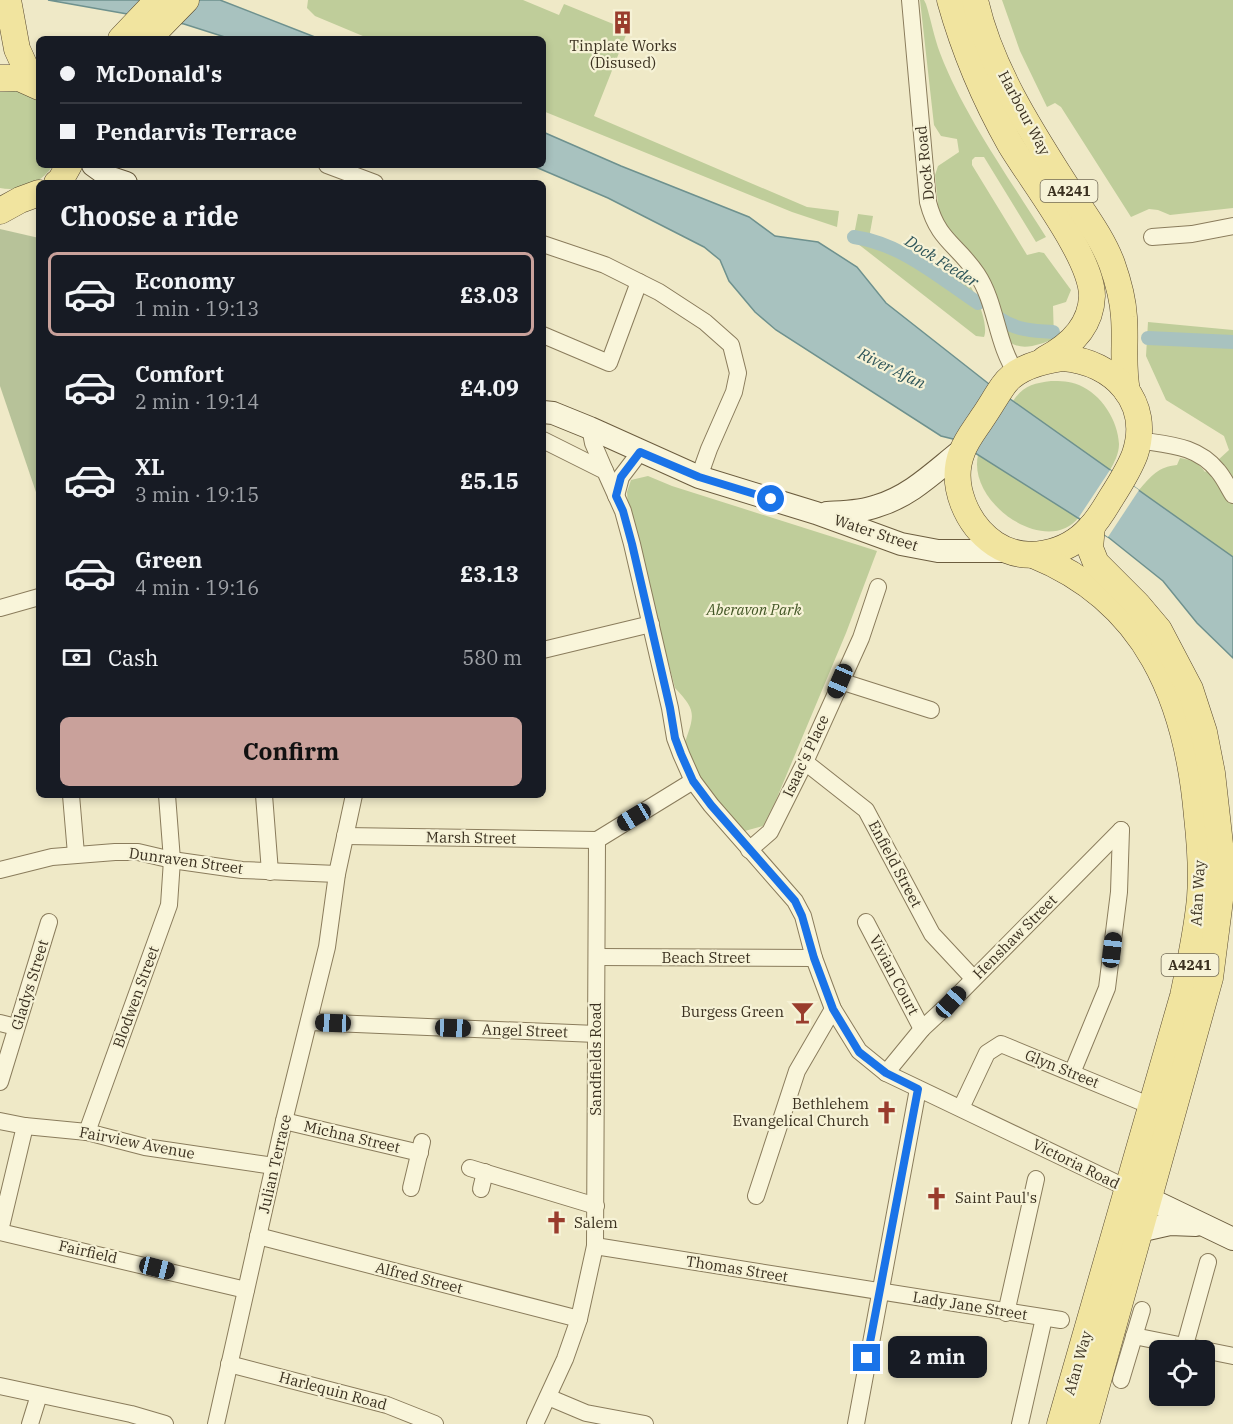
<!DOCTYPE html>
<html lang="en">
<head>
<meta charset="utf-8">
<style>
  body { margin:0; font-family:"IBM Plex Serif",serif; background:#20242c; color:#f1f3f6; height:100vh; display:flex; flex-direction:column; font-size:22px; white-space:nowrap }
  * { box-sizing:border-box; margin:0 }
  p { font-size:20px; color:#9ea1a6 }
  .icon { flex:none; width:33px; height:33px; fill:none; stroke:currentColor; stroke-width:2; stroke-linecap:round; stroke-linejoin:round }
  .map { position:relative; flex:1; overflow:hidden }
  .drawer { position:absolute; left:36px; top:180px; width:510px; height:618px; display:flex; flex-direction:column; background:#171b24; border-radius:9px; box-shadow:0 3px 9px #0003 }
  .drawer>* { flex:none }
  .top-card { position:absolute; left:36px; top:36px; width:510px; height:132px; border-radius:9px; box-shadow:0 3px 9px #0003; display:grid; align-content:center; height:132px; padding:0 24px; background:#171b24 }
  .buttons { position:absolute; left:1149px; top:1340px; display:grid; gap:12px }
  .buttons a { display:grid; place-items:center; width:66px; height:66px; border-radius:9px; background:#171b24; box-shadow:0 3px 9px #0003; font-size:30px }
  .end { position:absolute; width:27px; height:27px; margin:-14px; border:8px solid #1a73e8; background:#fff; box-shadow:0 0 0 3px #fff }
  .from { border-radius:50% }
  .bubble { position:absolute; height:42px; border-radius:9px; background:#171b24; box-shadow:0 3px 9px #0003; font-size:20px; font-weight:700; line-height:42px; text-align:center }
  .car { position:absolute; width:18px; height:36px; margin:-18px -9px; border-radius:8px; box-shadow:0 0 4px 2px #0007; background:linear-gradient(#222 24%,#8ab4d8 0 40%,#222 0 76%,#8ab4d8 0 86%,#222 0) }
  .top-card b { display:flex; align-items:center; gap:21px; height:57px; font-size:22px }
  .top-card b+b { border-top:2px solid #363941 }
  .top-card i { width:15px; height:15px; background:#f1f3f6 }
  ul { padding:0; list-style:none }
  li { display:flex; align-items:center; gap:18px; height:84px; margin:0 12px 9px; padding:0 12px; border:3px solid transparent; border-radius:9px }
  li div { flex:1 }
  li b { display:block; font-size:22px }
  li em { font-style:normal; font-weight:700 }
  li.on { border-color:#c9a19b }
  li>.icon { width:54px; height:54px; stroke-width:1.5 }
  h2 { padding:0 24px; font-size:27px; line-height:72px }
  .pay { display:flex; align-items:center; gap:15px; height:66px; padding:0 24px; font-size:22px }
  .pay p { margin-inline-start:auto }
  .primary-button { display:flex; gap:12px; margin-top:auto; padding:12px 24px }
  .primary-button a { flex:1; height:69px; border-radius:9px; background:#c9a19b; color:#111; font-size:24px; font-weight:700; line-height:69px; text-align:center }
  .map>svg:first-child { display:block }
  .green { fill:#bfcd9a }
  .cemetery { fill:#b7c299 }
  .water { fill:#a8c2bf; stroke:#6e918e; stroke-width:1.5 }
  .pier { fill:#efe9c7 }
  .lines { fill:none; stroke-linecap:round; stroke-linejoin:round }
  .canal { stroke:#a8c2bf; stroke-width:14 }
  .street-casing { stroke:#8a7c5c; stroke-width:18 }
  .secondary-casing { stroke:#6c5d3f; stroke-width:24 }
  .primary-casing { stroke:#584930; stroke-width:27 }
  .street { stroke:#f9f5da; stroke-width:16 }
  .secondary { stroke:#f9f5da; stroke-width:22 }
  .primary { stroke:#f1e49f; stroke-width:26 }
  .route { stroke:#1a73e8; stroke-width:8 }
  .labels { text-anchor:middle; stroke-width:4.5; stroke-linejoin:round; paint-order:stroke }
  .shield { fill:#f6f2d6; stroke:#736b57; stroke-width:1.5 }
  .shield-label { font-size:14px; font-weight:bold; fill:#3b3120 }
  .poi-label { font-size:15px; fill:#3b3120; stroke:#f6f2d6; text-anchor:end }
  .street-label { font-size:15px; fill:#3b3120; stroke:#f6f2d6 }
  .park-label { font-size:15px; font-style:italic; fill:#435726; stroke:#f6f2d6 }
  .water-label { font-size:16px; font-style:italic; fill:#2f565a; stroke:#f6f2d6 }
</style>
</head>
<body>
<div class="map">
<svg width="1233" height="1424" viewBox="0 0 1233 1424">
  <rect width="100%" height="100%" fill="#efe9c7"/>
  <!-- green -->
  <g class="green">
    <polygon points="308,0 523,0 559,15 564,4 628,30 594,116 807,207 839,211 837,227 792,212 543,111 543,39 370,39 315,16 307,8"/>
    <path d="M920 0H924L926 4C931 20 934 37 940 53 964 116 1010 179 1046 237L1036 242 984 157H975L972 160V165L1027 255 1039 252 1044 253 1071 290 1066 302 1053 306 1054 339C1041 344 1024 351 1011 343L959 244 939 215 935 175 938 166 959 152 957 139 941 136 934 125Z"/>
    <polygon points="1002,0 1233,0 1233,208 1170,215 1158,210 1149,209 1131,217 1061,107 1055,103 1047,107 1020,51"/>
    <path d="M14 91 25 93 39 101V165H53C42 183 21 192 0 188V92Z"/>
    <path d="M858 214 873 216 869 238 896 247 944 275 946 272 954 277 959 270C971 282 990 321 984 337L976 336 853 240Z"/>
    <path d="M1148 322 1233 330V557L1139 490C1151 476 1158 467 1177 465L1180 458C1192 460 1198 462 1205 472L1229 450 1224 436 1166 400 1146 356Z"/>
    <path d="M1051 381C1060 381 1070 381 1079 385 1101 394 1118 420 1119 444 1119 454 1114 463 1110 470L1013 401C1023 386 1034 383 1051 381Z"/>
    <path d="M978 455 1079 517C1048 558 967 504 978 455Z"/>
    <path d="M648 476 672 486 877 551 846 633 776 800 763 826 741 832 699 775 685 742C695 714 696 710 675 688L628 507 627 492 631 480Z"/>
  </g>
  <!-- cemetery -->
  <polygon class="cemetery" points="0,229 39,238 39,501 0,386"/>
  <!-- water -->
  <g class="water">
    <polygon points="48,0 220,0 320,39 231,39 184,24"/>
    <polygon points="543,132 621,166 749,217 775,236 818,242 857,267 886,303 989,384 1233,557 1233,658 1197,623 1163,581 1108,537 953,439 941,436 776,330 755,312 729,281 720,260 704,247 608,198 531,165 543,165"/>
  </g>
  <!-- pier -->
  <polygon class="pier" points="1110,470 1139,490 1108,537 1079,517"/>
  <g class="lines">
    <!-- canal -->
    <g class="canal">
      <path d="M854 237C902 244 939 277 978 303"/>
      <path d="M1000 319C1016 330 1034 331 1053 332"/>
      <polyline points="1148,338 1233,342"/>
    </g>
    <defs>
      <g id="street">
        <path d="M910 0 928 202C938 241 957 244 977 274 997 304 996 344 1017 374"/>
        <polyline points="327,165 375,183"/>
        <polyline points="1152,237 1192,234 1233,226"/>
        <polyline points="543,244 605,265 659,292 705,322 731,345 738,373 734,392 709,449 699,477"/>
        <polyline points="543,335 609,363 639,282"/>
        <polyline points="590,428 593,443 605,471"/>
        <polyline points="543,440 605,471 623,511 632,544 670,708 675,738 681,754 693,781 711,805 795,901 803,916 814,958 833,1009 859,1051 886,1073 1129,1189"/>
        <path d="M1138 440C1168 445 1197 445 1218 471 1224 478 1228 487 1233 495"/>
        <polyline points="616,496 621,477 640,452"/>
        <polyline points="0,608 39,597"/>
        <polyline points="543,650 651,624"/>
        <polyline points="840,681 931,710"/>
        <polyline points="805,762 866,810 932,934 973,978"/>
        <polyline points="71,795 76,854"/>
        <polyline points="264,795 270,872"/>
        <polyline points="345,836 597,840"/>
        <polyline points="597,840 693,781"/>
        <polyline points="749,850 770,832 805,762 861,638 878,587"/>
        <polyline points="0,870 52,857 115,852 138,852 172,860 242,870 337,874"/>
        <polyline points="866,922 922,1029"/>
        <polyline points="597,957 814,958"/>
        <polyline points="309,1022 596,1034"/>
        <polyline points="0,1023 16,1027"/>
        <polyline points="886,1073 922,1029 951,1002 1121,830"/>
        <polyline points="1072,1073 1107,988 1119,892 1121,830"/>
        <polyline points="0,1082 49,922"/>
        <polyline points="961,1108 987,1053 1001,1044 1139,1101"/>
        <polyline points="0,1121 25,1126 87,1132 145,1147 274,1166"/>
        <polyline points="284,1121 420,1153"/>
        <polyline points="87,1132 169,905 172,860 167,795"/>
        <polyline points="470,1168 596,1206"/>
        <polyline points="411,1188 422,1142"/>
        <polyline points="481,1189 485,1172"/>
        <polyline points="756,1196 797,1071 833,1009"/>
        <polyline points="0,1231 25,1126"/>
        <polyline points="0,1232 246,1290"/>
        <polyline points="258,1236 579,1319"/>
        <polyline points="595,1246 1061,1320"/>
        <polyline points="1006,1313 1036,1179"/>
        <polyline points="1134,1336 1233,1356"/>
        <polyline points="1185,1345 1208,1262"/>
        <polyline points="229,1364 387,1405 435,1424"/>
        <polyline points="1121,1380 1142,1310"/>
        <polyline points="0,1386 131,1414 165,1424"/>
        <polyline points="548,1397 586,1413 645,1424"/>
        <polyline points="30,1424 39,1395"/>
        <polyline points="216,1424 284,1121 327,947 337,874 354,795"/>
        <polyline points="535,1424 565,1359 579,1319 595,1246 597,840"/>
        <polyline points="856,1424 918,1089"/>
        <polyline points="1020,1424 1044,1318"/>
      </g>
      <g id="secondary">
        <polyline points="93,165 111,178 126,183"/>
        <polyline points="543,412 553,413 590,428 699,477 816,513 901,544 938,551 1009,551"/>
        <path d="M827 513C843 512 861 512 877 506 911 496 935 471 962 450"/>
        <polyline points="1133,1191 1233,1239"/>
        <polyline points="1139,1231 1170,1224 1196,1225"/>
      </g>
      <g id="primary">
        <polyline points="8,0 17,49 32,82"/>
        <path d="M950 0C964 50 984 98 1010 144 1032 181 1092 257 1092 296 1091 327 1070 346 1045 359"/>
        <path d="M975 0C990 68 1031 131 1068 189 1083 213 1102 237 1112 264 1118 281 1123 299 1124 317 1126 342 1122 366 1127 391"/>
        <polyline points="121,39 158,0"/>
        <polyline points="148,39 186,0"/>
        <polyline points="0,78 19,78 39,87"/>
        <polyline points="57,183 60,181 69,165"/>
        <polyline points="0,211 20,200 39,193"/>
        <path d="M1063 358C1114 362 1152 402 1135 454 1129 470 1120 484 1111 498 1105 508 1098 520 1090 528 1067 554 1025 564 995 544 967 525 949 485 962 452 966 440 976 428 983 417 990 407 996 396 1003 386 1015 368 1042 361 1063 358Z"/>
        <path d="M1033 555C1147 601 1187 700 1197 816 1200 843 1202 871 1200 898 1197 931 1190 963 1183 996L1060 1424"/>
        <polyline points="1086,1424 1210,978 1220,900 1221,853 1212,773 1204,732 1190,689 1159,630 1137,604 1096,563 1090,548 1092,526"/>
      </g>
    </defs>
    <!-- street casing -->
    <use href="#street" class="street-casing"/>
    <!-- secondary casing -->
    <use href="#secondary" class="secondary-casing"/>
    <!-- primary casing -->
    <use href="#primary" class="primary-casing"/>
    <!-- street -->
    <use href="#street" class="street"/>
    <!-- secondary -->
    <use href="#secondary" class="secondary"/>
    <!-- primary -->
    <use href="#primary" class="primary"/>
  </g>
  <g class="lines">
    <!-- route -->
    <polyline class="route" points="771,499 699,477 640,452 621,477 616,496 623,511 632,544 670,708 675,738 681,754 693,781 711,805 795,901 802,916 814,958 833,1009 859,1052 886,1073 918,1089 867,1358"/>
  </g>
  <!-- icons -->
  <defs>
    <symbol id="building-bare" viewBox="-9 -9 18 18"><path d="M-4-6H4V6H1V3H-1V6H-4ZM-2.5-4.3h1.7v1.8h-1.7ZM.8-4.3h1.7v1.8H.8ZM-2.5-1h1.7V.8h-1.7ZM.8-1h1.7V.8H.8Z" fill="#993c2c" stroke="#f6f2d6" stroke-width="2.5" paint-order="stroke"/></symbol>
    <symbol id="bar-bare" viewBox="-9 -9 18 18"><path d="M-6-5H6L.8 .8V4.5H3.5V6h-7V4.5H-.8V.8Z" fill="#993c2c" stroke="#f6f2d6" stroke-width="2.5" paint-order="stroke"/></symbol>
    <symbol id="church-bare" viewBox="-9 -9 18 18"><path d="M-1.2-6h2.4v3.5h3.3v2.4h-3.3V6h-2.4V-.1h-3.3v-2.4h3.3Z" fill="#993c2c" stroke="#f6f2d6" stroke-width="2.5" paint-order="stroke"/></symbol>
  </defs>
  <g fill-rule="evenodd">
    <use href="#building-bare" x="606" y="6" width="33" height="33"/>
    <use href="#bar-bare" x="786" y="996" width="33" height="33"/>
    <use href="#church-bare" x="870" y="1096" width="33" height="33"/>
    <use href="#church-bare" x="920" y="1182" width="33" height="33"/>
    <use href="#church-bare" x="540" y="1206" width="33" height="33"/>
  </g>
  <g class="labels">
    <!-- shield labels -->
    <g class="shield">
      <rect x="1040.5" y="180" width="57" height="22" rx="4.5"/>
      <rect x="1161.5" y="954" width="57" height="22" rx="4.5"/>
    </g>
    <g class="shield-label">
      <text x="1069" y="196">A4241</text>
      <text x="1190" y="970">A4241</text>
    </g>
    <!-- poi labels -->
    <g class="poi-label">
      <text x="623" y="51" text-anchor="middle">Tinplate Works<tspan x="623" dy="17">(Disused)</tspan></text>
      <text x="784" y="1017">Burgess Green</text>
      <text x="869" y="1109">Bethlehem<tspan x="869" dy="17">Evangelical Church</tspan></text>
      <text x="955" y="1203" text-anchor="start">Saint Paul's</text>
      <text x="574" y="1228" text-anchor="start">Salem</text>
    </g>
    <!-- street labels -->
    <g class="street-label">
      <text transform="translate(1024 113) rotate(62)" y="5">Harbour Way</text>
      <text transform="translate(925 163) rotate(-96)" y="5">Dock Road</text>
      <text transform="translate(876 533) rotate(18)" y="5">Water Street</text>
      <text transform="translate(806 756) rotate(-65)" y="5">Isaac's Place</text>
      <text transform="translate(471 838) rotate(1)" y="5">Marsh Street</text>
      <text transform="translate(186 861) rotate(8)" y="5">Dunraven Street</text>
      <text transform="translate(895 864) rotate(62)" y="5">Enfield Street</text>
      <text transform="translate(1198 893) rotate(-87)" y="5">Afan Way</text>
      <text transform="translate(1015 937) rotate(-45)" y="5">Henshaw Street</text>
      <text x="706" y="963">Beach Street</text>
      <text transform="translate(894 975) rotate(62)" y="5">Vivian Court</text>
      <text transform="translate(30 985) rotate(-73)" y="5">Gladys Street</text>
      <text transform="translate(136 997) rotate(-70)" y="5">Blodwen Street</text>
      <text transform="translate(525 1031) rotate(2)" y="5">Angel Street</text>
      <text transform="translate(596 1059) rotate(-90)" y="5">Sandfields Road</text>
      <text transform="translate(1062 1069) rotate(22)" y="5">Glyn Street</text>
      <text transform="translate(352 1137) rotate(13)" y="5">Michna Street</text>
      <text transform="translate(137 1143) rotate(11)" y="5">Fairview Avenue</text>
      <text transform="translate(275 1164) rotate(-77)" y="5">Julian Terrace</text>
      <text transform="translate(1076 1164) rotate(26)" y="5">Victoria Road</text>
      <text transform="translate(88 1252) rotate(13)" y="5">Fairfield</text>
      <text transform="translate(737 1269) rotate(9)" y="5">Thomas Street</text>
      <text transform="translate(419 1278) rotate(14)" y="5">Alfred Street</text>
      <text transform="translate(970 1306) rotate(9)" y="5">Lady Jane Street</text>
      <text transform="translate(1078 1363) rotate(-74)" y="5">Afan Way</text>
      <text transform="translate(333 1391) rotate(15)" y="5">Harlequin Road</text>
    </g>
    <!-- park labels -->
    <g class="park-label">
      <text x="754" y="615">Aberavon Park</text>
    </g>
    <!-- water labels -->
    <g class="water-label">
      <text transform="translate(942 261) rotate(32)" y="6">Dock Feeder</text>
      <text transform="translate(892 368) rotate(26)" y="6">River Afan</text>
    </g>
  </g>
</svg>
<div class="buttons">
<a><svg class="icon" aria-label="locate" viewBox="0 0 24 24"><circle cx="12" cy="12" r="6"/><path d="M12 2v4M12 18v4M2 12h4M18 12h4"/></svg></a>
</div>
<i class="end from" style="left:771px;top:499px"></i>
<i class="end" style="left:867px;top:1358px"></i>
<div class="bubble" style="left:888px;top:1336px;width:99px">2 min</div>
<i class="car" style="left:840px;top:681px;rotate:203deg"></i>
<i class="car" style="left:634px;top:817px;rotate:239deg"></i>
<i class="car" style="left:1112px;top:950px;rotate:7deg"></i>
<i class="car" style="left:951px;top:1002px;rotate:42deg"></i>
<i class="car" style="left:333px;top:1023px;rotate:272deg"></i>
<i class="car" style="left:453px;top:1028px;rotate:92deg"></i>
<i class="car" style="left:157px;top:1268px;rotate:104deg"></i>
<div class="top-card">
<b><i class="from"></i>McDonald's</b>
<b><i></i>Pendarvis Terrace</b>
</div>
<section class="drawer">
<h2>Choose a ride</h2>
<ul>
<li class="on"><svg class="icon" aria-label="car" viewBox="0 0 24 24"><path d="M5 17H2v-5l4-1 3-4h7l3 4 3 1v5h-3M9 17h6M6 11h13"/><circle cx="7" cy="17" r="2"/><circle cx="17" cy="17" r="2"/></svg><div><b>Economy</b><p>1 min · 19:13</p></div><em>£3.03</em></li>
<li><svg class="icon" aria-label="car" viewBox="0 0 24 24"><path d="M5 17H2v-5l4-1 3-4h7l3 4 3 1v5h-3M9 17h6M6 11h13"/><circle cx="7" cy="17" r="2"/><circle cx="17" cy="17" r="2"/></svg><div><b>Comfort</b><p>2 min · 19:14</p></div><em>£4.09</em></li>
<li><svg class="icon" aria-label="car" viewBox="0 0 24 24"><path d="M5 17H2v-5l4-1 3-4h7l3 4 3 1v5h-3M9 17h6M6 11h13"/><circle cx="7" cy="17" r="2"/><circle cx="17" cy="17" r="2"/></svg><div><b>XL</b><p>3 min · 19:15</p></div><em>£5.15</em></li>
<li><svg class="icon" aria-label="car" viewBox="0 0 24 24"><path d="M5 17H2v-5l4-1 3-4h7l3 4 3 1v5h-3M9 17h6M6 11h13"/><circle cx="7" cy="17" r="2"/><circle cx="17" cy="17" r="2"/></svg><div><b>Green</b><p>4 min · 19:16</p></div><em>£3.13</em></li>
</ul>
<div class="pay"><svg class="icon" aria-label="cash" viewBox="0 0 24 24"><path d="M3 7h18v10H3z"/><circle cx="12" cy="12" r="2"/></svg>Cash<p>580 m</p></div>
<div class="primary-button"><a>Confirm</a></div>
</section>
</div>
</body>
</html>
